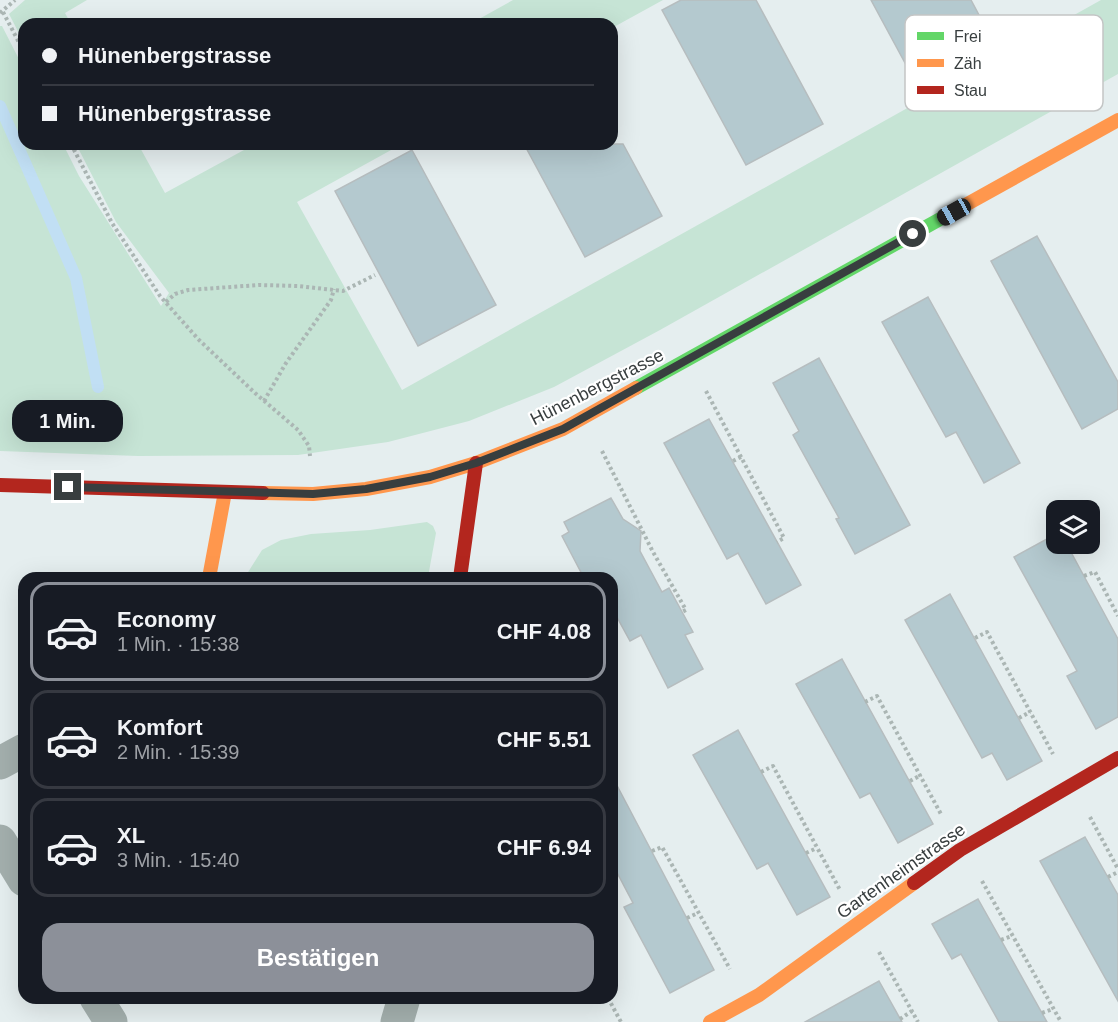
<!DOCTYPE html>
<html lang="de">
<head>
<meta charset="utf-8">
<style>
  body { margin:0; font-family:Arial,sans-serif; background:#242831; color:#f1f3f6; height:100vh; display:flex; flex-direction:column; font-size:22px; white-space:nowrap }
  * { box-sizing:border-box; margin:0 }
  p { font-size:20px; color:#9ea1a6 }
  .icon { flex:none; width:33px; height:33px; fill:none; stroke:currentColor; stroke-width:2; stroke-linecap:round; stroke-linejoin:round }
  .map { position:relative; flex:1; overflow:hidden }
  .panel { position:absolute; left:18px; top:572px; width:600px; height:432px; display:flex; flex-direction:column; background:#171b24; border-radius:18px; box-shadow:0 6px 24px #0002 }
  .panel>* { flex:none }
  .top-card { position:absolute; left:18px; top:18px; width:600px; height:132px; border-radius:18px; box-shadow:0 6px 24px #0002; display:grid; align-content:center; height:132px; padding:0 24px; background:#171b24 }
  .tools { position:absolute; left:1046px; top:500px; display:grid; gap:12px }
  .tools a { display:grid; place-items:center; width:54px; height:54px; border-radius:12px; background:#171b24; box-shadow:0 6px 24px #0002; font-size:30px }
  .end { position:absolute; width:27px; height:27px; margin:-14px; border:8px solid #383e3f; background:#fff; box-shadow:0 0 0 3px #fff }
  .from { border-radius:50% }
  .bubble { position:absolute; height:42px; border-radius:18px; background:#171b24; box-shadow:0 6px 24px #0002; font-size:20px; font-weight:700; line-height:42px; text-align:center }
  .car { position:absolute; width:18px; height:36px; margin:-18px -9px; border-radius:8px; box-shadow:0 0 4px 2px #0007; background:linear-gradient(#222 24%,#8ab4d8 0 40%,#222 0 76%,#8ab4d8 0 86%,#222 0) }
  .top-card b { display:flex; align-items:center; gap:21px; height:57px; font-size:22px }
  .top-card b+b { border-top:2px solid #363941 }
  .top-card i { width:15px; height:15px; background:#f1f3f6 }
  ul { padding:10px 0 0; list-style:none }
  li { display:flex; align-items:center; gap:18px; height:99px; margin:0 12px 9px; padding:0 12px; border:3px solid #363941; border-radius:18px }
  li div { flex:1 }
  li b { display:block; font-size:22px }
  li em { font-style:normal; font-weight:700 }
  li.current { border-color:#8c9099 }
  li>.icon { width:54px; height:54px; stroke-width:1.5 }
  .primary-button { display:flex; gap:12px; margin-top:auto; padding:12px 24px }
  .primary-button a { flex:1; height:69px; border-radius:18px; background:#8c9099; color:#fff; font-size:24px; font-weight:700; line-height:69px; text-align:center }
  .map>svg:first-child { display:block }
  .green { fill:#c6e4d5 }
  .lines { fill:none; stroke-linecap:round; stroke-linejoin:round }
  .stream { stroke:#c1dff4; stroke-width:12 }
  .building { fill:#b4c9cf; stroke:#b6bdbf; stroke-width:1.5 }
  .path { stroke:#abb6b4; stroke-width:4; stroke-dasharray:3 3; stroke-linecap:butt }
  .street { stroke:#a3afad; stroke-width:33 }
  .fast { stroke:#63d668; stroke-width:14 }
  .slow { stroke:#ff974d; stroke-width:14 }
  .jam { stroke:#b3261e; stroke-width:14 }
  .route { stroke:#383e3f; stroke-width:8 }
  .labels { text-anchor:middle; stroke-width:4.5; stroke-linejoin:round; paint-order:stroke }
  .street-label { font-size:18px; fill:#383e3f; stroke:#fff }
  .key { fill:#fff; stroke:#c3c5c5; stroke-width:1.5 }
  .key-label { font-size:16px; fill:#383e3f }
</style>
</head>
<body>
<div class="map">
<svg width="1118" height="1022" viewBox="0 0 1118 1022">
  <rect width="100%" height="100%" fill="#e5eeef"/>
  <!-- green -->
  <g class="green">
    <polygon points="25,0 87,0 65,13 71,24 24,24 24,43 9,14"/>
    <polygon points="513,0 663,0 612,28 612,24 470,24"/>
    <polygon points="1101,0 1118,0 1118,74 660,330 554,387 469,421 388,442 298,455 138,456 0,451 0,26 2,26 24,69 24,144 63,144 79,176 161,306 169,293 116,222 76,144 138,144 165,193 255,144 402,144 297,202 402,390"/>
    <polygon points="427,522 433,526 436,533 428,577 245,577 262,550 281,540 311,534 370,530"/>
  </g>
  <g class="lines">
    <!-- stream -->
    <polyline class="stream" points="0,106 76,278 98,387"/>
  </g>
  <!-- building -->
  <g class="building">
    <polygon points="681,0 756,0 823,124 746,165 662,10"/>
    <polygon points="871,0 971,0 988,32 911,74"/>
    <polygon points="524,144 623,144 662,216 585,257"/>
    <polygon points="412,150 496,305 418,346 335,191"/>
    <polygon points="1037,236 1118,382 1118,409 1082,429 991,261"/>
    <polygon points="928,297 1020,463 984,483 956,432 946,437 882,322"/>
    <polygon points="819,358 910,525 855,554 836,519 839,518 793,435 799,431 773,383"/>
    <polygon points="709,419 801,585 766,604 738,553 727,559 664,443"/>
    <polygon points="611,498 623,519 641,531 640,551 662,592 669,588 693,632 685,635 703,669 668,688 641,635 630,641 612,608 612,578 584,578 562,536 569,532 564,522"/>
    <polygon points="1056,534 1056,543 1066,543 1118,639 1118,717 1096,729 1067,676 1077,671 1014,557"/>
    <polygon points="950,594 1042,761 1007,780 992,753 982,758 905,620"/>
    <polygon points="842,659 933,824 898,843 870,793 860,798 796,684"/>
    <polygon points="738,730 830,897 797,915 768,863 757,869 693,755"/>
    <polygon points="612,776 714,970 670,993 624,907 633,903 612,863"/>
    <polygon points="1085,837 1118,895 1118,1001 1040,861"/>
    <polygon points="978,899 1047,1022 999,1022 961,954 952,959 932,924"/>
    <polygon points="879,981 902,1022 805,1022"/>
  </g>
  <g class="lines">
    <!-- path -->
    <g class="path">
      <polyline points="3,12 24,52"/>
      <polyline points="0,13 15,0"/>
      <polyline points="71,144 112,223 160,296 198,339 255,393 298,430 309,446 310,456"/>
      <polyline points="166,302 175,294 188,290 259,285 298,286 343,291 375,275"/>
      <polyline points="706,391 784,538 777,542"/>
      <polyline points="264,401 286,363 331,300 334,289"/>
      <polyline points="602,451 653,552 686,610 682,612"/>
      <polyline points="733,461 741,457"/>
      <polyline points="1084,576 1095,572 1118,616"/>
      <polyline points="975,638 987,632 1053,754"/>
      <polyline points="865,702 877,696 942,816"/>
      <polyline points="1019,718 1030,712"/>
      <polyline points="761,772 773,766 840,890"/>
      <polyline points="910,781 921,775"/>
      <polyline points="1090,817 1118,869"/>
      <polyline points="652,851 662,847 730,969"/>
      <polyline points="806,853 817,848"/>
      <polyline points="1108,877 1118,872"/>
      <polyline points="982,881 1061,1022"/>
      <polyline points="687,918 698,913"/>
      <polyline points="1001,940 1012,936"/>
      <polyline points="879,952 918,1022"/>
      <polyline points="608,998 621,1022"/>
      <polyline points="1042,1013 1053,1009"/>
      <polyline points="900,1019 912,1011"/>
    </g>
    <!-- street -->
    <g class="street">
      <polyline points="0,763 24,750"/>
      <polyline points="0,841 24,880"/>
      <polyline points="96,998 111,1022"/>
      <polyline points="397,1022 404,998"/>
    </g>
    <!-- fast -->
    <polyline class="fast" points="636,388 960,208"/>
    <!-- slow -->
    <g class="slow">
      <polyline points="960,208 1118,120"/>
      <polyline points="263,493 313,494 366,489 430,477 476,463 563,429 636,388"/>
      <polyline points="209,578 225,492"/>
      <polyline points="710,1022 759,995 914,883"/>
    </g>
    <!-- jam -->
    <g class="jam">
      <polyline points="0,485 263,493"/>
      <polyline points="460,578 476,463"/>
      <polyline points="914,883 960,850 1118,758"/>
    </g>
  </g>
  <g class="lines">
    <!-- route -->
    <polyline class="route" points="68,487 313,494 366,489 430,477 476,463 563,429 913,234"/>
  </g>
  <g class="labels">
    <!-- street labels -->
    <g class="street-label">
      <text transform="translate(597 387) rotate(-27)" y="6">Hünenbergstrasse</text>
      <text transform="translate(901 871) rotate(-35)" y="6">Gartenheimstrasse</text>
    </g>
  </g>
  <!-- legend -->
  <rect x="905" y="15" width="198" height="96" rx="9" class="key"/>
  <rect x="917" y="32" width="27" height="8" fill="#63d668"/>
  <rect x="917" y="59" width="27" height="8" fill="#ff974d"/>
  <rect x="917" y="86" width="27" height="8" fill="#b3261e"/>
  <g class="key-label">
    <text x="954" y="42">Frei</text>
    <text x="954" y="69">Zäh</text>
    <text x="954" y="96">Stau</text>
  </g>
</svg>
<div class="tools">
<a><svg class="icon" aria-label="layers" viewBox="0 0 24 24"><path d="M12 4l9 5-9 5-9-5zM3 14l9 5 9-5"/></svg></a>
</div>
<i class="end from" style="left:913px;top:234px"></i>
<i class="end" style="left:68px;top:487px"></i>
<div class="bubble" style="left:12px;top:400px;width:111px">1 Min.</div>
<i class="car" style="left:954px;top:212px;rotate:241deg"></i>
<div class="top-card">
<b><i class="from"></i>Hünenbergstrasse</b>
<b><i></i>Hünenbergstrasse</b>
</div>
<section class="panel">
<ul>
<li class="current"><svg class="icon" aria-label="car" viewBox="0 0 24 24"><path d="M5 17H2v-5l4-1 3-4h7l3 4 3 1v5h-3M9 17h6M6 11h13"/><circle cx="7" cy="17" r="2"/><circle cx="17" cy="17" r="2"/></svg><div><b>Economy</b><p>1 Min. · 15:38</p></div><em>CHF 4.08</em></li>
<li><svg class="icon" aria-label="car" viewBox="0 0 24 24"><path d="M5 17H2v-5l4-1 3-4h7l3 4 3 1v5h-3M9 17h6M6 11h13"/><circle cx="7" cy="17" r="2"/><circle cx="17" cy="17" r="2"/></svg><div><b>Komfort</b><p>2 Min. · 15:39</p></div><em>CHF 5.51</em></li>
<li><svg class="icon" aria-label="car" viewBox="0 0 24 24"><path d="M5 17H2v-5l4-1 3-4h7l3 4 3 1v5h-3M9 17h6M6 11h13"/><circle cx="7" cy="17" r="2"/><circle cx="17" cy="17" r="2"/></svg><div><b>XL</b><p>3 Min. · 15:40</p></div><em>CHF 6.94</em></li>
</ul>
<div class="primary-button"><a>Bestätigen</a></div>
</section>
</div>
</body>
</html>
